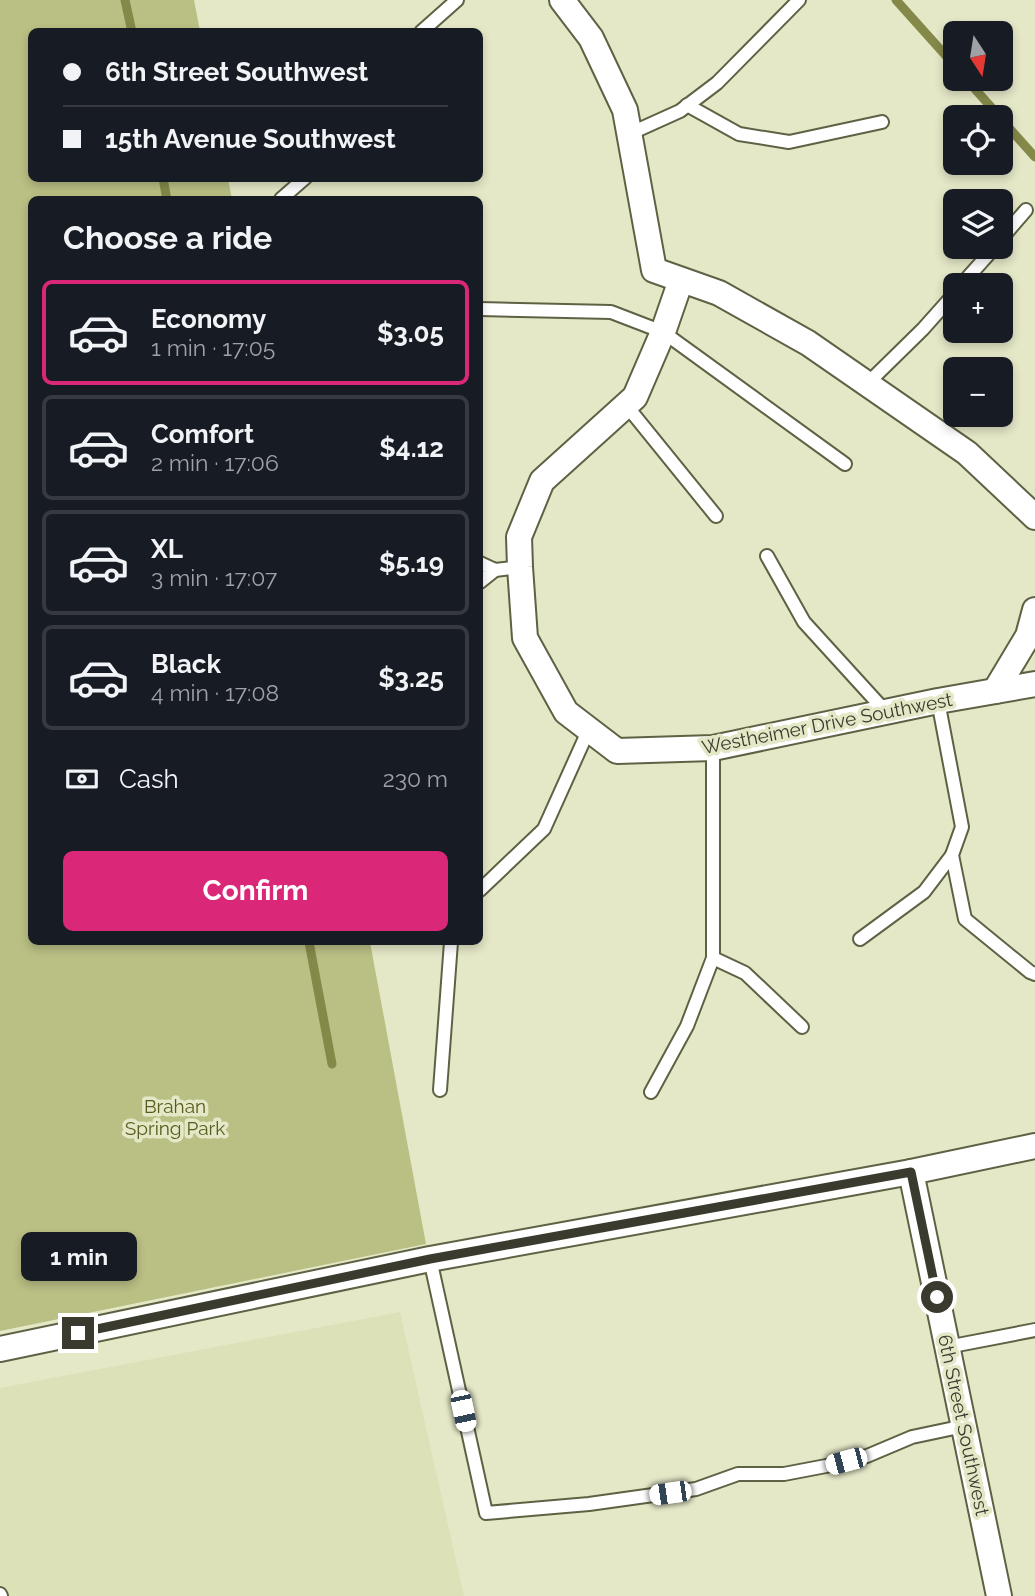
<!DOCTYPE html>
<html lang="en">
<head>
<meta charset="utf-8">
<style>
  body { margin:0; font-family:Raleway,sans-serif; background:#242831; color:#f1f3f6; height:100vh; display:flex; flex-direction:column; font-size:26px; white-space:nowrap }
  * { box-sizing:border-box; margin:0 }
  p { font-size:23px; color:#9ea1a6 }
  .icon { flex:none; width:38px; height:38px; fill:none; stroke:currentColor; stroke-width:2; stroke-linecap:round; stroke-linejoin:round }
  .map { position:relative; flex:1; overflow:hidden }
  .details { position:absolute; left:28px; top:196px; width:455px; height:749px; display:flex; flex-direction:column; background:#171b24; border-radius:10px; box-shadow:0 4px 10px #0003 }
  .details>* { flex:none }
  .hud { position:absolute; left:28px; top:28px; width:455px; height:154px; border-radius:10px; box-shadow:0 4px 10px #0003; display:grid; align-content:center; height:154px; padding:0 35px; background:#171b24 }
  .needle { width:46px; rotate:168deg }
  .tools { position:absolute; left:943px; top:21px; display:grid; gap:14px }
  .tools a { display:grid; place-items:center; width:70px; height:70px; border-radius:10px; background:#171b24; box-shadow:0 4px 10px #0003; font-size:35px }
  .end { position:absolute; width:32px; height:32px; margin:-16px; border:9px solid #3a3b2e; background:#fff; box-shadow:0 0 0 4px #fff }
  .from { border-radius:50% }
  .bubble { position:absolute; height:49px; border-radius:10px; background:#171b24; box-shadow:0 4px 10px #0003; font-size:23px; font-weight:700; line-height:49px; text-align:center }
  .car { position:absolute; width:21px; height:42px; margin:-21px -10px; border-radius:9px; box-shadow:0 0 5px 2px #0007; background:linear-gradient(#fff 24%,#345 0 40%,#fff 0 76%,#345 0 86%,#fff 0) }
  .hud b { display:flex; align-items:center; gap:24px; height:66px; font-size:26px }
  .hud b+b { border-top:2px solid #363941 }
  .hud i { width:18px; height:18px; background:#f1f3f6 }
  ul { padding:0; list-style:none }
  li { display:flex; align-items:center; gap:21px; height:105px; margin:0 14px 10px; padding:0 21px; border:4px solid #363941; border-radius:10px }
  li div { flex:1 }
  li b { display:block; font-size:26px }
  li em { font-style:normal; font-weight:700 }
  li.selected { border-color:#db2777 }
  li>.icon { width:63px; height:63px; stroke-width:1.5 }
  h2 { padding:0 35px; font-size:32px; line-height:84px }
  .pay { display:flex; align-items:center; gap:18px; height:77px; padding:0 35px; font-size:26px }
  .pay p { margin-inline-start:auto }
  .cta { display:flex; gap:14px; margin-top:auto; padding:14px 35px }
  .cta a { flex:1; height:80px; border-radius:10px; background:#db2777; color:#fff; font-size:28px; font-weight:700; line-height:80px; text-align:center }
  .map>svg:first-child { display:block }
  .built { fill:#dde1b8 }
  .green { fill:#babf84 }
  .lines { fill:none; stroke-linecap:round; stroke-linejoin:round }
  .stream { stroke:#848849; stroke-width:9 }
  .lane-casing { stroke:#5f6144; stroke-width:16 }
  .street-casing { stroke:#5f6144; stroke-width:28 }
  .lane { stroke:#fff; stroke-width:12 }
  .street { stroke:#fff; stroke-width:24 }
  .route { stroke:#3a3b2e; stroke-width:9 }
  .labels { text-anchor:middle; stroke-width:7; stroke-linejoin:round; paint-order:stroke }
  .street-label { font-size:19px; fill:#3a3b2e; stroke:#e5e8c7 }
  .park-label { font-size:19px; fill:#585b1e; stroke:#e5e8c7 }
</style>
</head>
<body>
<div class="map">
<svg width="1035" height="1596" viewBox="0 0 1035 1596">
  <rect width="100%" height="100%" fill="#e5e8c7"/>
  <!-- built -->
  <polygon class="built" points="400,1312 464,1596 0,1596 0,1388"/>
  <!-- green -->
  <polygon class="green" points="0,0 194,0 200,31 32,32 32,178 228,179 232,199 32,200 32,942 370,942 426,1244 0,1331"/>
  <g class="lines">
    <!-- stream -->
    <g class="stream">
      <polyline points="125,0 132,32"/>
      <polyline points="896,0 956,67"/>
      <polyline points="966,79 1000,117"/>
      <polyline points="1001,119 1035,157"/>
      <polyline points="163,178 167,200"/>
      <polyline points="309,942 332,1064"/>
    </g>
    <defs>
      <g id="lane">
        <polyline points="421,32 457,0"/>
        <polyline points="687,105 739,134 789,142 882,122"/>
        <polyline points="629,134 680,111 717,83 799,0"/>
        <polyline points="281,199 305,178"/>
        <polyline points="1001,239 1026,210"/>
        <polyline points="961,285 995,247"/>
        <polyline points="480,309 611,312 663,332 845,464"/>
        <polyline points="868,383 923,329 956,292"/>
        <polyline points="626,405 716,516"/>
        <polyline points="767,556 804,622 886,712"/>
        <polyline points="480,563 495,570 520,567"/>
        <polyline points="480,582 495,570"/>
        <polyline points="938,701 962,827 952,855 965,919 1030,972 1035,974"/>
        <polyline points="480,890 544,829 589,729"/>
        <polyline points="860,939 924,892 952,855"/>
        <polyline points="713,958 745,973 802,1027"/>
        <polyline points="440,1090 451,942"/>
        <polyline points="651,1092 687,1026 713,958 713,748"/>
        <polyline points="430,1259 486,1513 589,1504 696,1489 738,1474 784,1474 826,1466 867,1456 912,1437 964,1426"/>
        <polyline points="947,1347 1035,1330"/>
        <polyline points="0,1594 1,1596"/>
      </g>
      <g id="street">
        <polyline points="562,0 591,38 625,110 654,270 719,293 808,343 967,453 1035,517"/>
        <polyline points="681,280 663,332 635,397 542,481 519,537 520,567 525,638 566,712 617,751 713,748 938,701 1035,684"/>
        <polyline points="995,691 1028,636 1035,610"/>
        <polyline points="911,1172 999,1596"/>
        <polyline points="0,1349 430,1259 911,1172 1035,1146"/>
      </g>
    </defs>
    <!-- lane casing -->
    <use href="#lane" class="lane-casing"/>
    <!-- street casing -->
    <use href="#street" class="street-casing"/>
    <!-- lane -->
    <use href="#lane" class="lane"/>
    <!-- street -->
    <use href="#street" class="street"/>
  </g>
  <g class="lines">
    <!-- route -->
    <polyline class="route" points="78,1333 430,1259 911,1172 937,1297"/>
  </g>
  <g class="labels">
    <!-- street labels -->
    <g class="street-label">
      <text transform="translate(827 723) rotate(-11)" y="7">Westheimer Drive Southwest</text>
      <text transform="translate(964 1425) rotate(78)" y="7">6th Street Southwest</text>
    </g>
    <!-- park labels -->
    <g class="park-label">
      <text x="175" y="1113">Brahan<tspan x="175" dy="22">Spring Park</tspan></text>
    </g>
  </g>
</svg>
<div class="tools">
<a><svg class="needle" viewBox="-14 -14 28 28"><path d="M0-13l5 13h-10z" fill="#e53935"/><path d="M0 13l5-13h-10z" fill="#9ea1a6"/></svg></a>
<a><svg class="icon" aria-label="locate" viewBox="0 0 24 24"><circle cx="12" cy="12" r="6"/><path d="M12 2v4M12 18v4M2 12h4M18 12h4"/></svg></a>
<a><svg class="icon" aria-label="layers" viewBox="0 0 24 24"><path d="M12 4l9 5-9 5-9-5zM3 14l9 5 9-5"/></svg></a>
<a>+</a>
<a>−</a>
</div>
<i class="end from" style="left:937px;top:1297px"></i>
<i class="end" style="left:78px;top:1333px"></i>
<div class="bubble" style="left:21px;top:1232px;width:116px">1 min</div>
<i class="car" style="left:463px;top:1411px;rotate:168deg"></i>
<i class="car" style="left:846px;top:1461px;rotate:255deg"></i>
<i class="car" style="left:670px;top:1493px;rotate:262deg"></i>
<div class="hud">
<b><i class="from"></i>6th Street Southwest</b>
<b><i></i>15th Avenue Southwest</b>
</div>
<section class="details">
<h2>Choose a ride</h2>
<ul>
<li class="selected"><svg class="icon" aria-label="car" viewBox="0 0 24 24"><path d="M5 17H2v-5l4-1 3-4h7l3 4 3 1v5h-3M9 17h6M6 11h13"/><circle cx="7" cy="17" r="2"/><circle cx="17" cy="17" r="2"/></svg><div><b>Economy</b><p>1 min · 17:05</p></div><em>$3.05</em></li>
<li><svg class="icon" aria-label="car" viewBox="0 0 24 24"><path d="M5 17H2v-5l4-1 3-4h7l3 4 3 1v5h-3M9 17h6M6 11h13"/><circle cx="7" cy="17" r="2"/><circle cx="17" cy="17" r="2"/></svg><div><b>Comfort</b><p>2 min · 17:06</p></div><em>$4.12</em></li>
<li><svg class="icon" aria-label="car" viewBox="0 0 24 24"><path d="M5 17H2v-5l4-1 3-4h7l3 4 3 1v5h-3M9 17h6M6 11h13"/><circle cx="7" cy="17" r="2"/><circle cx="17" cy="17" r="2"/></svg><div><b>XL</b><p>3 min · 17:07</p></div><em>$5.19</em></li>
<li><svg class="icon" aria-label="car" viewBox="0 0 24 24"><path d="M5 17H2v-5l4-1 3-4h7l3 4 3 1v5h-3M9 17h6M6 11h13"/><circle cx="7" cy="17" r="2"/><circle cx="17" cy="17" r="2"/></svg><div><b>Black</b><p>4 min · 17:08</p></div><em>$3.25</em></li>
</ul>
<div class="pay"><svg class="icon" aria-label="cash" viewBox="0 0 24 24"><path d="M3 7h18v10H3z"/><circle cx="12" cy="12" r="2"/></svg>Cash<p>230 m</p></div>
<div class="cta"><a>Confirm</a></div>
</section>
</div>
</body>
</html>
